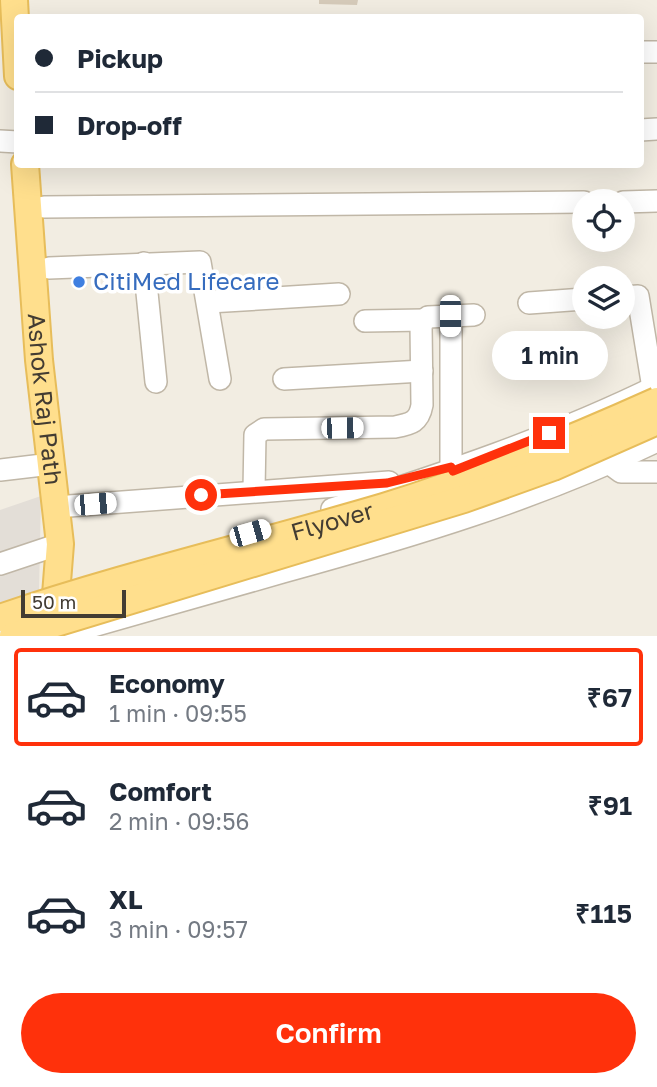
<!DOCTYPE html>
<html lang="en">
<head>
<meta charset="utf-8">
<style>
  body { margin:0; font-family:"Golos Text",sans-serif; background:#f6f6f7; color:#1f2937; height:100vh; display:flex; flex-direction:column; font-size:26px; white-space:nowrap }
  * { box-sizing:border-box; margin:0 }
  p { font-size:23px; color:#747a83 }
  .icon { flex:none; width:38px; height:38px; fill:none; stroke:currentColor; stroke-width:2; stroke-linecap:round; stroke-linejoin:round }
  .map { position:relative; height:636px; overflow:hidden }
  .side { display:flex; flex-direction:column; background:#fff; flex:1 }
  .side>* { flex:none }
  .guide { position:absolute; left:14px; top:14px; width:630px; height:154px; border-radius:7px; box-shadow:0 7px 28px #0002; display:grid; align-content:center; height:154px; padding:0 21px; background:#fff }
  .tools { position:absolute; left:572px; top:189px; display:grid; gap:14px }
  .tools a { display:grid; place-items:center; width:63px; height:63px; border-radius:50%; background:#fff; box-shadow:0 7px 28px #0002; font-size:35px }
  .scale { position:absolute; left:21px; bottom:18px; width:105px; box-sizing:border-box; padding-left:7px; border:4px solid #433c32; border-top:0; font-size:19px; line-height:24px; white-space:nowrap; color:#433c32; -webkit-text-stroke:5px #fff; paint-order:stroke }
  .end { position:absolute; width:32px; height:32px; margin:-16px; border:9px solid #ff310b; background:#fff; box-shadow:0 0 0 4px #fff }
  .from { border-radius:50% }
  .bubble { position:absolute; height:49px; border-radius:24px; background:#fff; box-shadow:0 7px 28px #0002; font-size:23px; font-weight:600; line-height:49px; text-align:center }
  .car { position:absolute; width:21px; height:42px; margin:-21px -10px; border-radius:9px; box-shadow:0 0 5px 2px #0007; background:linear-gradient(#fff 24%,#345 0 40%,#fff 0 76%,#345 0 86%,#fff 0) }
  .guide b { display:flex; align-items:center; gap:24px; height:66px; font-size:26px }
  .guide b+b { border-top:2px solid #e0e1e3 }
  .guide i { width:18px; height:18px; background:#1f2937 }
  ul { padding:12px 0 0; list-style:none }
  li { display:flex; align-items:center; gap:21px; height:98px; margin:0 14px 10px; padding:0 7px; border:4px solid transparent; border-radius:7px }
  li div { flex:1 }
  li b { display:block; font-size:26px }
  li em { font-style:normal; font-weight:600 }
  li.current { border-color:#ff310b }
  li>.icon { width:63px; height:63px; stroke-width:1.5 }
  .button { display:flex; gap:14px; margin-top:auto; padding:14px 21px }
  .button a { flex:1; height:80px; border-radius:42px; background:#ff310b; color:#fff; font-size:28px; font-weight:600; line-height:80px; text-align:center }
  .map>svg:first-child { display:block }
  .industrial { fill:#e3ded7 }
  .building { fill:#d6cbba }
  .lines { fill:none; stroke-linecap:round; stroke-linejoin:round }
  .minor-casing { stroke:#c0b7a7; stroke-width:24 }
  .major-casing { stroke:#e7bd5a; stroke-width:30 }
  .minor { stroke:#fff; stroke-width:21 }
  .major { stroke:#ffdf8d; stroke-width:26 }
  .major-bridge-casing { stroke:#e7bd5a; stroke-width:30; stroke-linecap:butt }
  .major-bridge { stroke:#ffdf8d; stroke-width:26 }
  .route { stroke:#ff310b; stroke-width:9 }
  .shop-dot { fill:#3f7fe0; stroke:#fff; stroke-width:2.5 }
  .labels { text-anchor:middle; stroke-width:7; stroke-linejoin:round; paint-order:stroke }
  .shop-label { font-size:24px; fill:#366cbe; stroke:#fff; text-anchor:start }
  .street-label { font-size:24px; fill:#433c32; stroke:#fff }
</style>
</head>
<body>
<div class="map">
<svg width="657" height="636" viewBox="0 0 657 636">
  <rect width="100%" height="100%" fill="#f2ede2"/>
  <!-- industrial -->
  <polygon class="industrial" points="41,496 39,592 0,607 0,510"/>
  <!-- building -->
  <polygon class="building" points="319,0 358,0 357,5 319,4"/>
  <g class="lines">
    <defs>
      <g id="minor">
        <polyline points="640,52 657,52"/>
        <polyline points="640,130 657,129"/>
        <polyline points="0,141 18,142"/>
        <polyline points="623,202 657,201"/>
        <polyline points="44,207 584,202"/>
        <polyline points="144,263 156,382"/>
        <polyline points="49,268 200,262 220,379"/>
        <polyline points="623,297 638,296 653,388"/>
        <polyline points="209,302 339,294"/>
        <polyline points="529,303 584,299"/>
        <polyline points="451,316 451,467"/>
        <polyline points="365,321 424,320"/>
        <polyline points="284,379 422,371"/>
        <polyline points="610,464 621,472 657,472"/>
        <polyline points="0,470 51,464"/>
        <path d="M254 490 255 435 264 429 395 427C411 424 419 422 422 405L421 324 428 317 474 315"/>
        <polyline points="69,506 389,482"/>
        <path d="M332 509C443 474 553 437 657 386"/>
        <polyline points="0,564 60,544"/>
        <path d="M58 636C133 615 208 593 283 572 410 537 538 499 657 441"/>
      </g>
      <g id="major">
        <polyline points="14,0 18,76"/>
        <path id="s1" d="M25 164 39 360 60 544 54 620"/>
      </g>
    </defs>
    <!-- minor casing -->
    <use href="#minor" class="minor-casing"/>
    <!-- major casing -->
    <use href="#major" class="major-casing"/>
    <!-- minor -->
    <use href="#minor" class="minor"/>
    <!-- major -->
    <use href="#major" class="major"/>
    <defs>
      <g id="major-bridge">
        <path id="s2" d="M0 618C126 575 256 545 384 507 478 478 568 441 657 401"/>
        <polyline points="13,636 464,499 553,467 657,421"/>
      </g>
    </defs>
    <!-- major-bridge casing -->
    <use href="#major-bridge" class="major-bridge-casing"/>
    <!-- major-bridge -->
    <use href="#major-bridge" class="major-bridge"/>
  </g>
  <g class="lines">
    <!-- route -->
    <polyline class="route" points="201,495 387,483 451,467 453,471 549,433"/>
  </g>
  <!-- markers -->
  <circle class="shop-dot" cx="79" cy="282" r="7"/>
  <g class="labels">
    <!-- shop labels -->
    <g class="shop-label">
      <text x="93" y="290">CitiMed Lifecare</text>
    </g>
    <!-- street labels -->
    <g class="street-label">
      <text dy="8" stroke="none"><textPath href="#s1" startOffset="236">Ashok Raj Path</textPath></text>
      <text dy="8" stroke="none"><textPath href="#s2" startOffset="346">Flyover</textPath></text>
    </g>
  </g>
</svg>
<div class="tools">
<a><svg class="icon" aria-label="locate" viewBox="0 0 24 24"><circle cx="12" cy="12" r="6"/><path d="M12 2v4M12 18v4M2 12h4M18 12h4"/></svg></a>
<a><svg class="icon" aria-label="layers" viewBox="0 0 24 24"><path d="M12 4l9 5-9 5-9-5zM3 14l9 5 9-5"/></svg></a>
</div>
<div class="scale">50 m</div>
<i class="end from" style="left:201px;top:495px"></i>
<i class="end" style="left:549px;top:433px"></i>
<div class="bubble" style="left:492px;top:331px;width:116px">1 min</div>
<i class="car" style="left:450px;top:316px;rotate:180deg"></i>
<i class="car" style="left:342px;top:428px;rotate:89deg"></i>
<i class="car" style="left:95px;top:504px;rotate:85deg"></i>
<i class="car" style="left:250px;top:533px;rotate:74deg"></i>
<div class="guide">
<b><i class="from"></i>Pickup</b>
<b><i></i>Drop-off</b>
</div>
</div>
<section class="side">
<ul>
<li class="current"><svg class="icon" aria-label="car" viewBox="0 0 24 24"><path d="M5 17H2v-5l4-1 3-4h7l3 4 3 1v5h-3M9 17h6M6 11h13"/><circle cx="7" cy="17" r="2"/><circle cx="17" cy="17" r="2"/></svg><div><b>Economy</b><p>1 min · 09:55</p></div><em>₹67</em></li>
<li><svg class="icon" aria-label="car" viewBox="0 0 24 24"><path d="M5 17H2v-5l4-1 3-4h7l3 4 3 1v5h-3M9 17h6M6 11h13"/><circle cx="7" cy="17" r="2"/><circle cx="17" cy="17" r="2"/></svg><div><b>Comfort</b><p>2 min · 09:56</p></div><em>₹91</em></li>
<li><svg class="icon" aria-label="car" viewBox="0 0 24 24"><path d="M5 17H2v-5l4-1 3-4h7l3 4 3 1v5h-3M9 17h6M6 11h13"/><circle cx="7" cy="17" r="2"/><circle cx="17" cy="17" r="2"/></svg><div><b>XL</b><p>3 min · 09:57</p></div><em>₹115</em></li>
</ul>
<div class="button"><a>Confirm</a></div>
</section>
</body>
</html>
